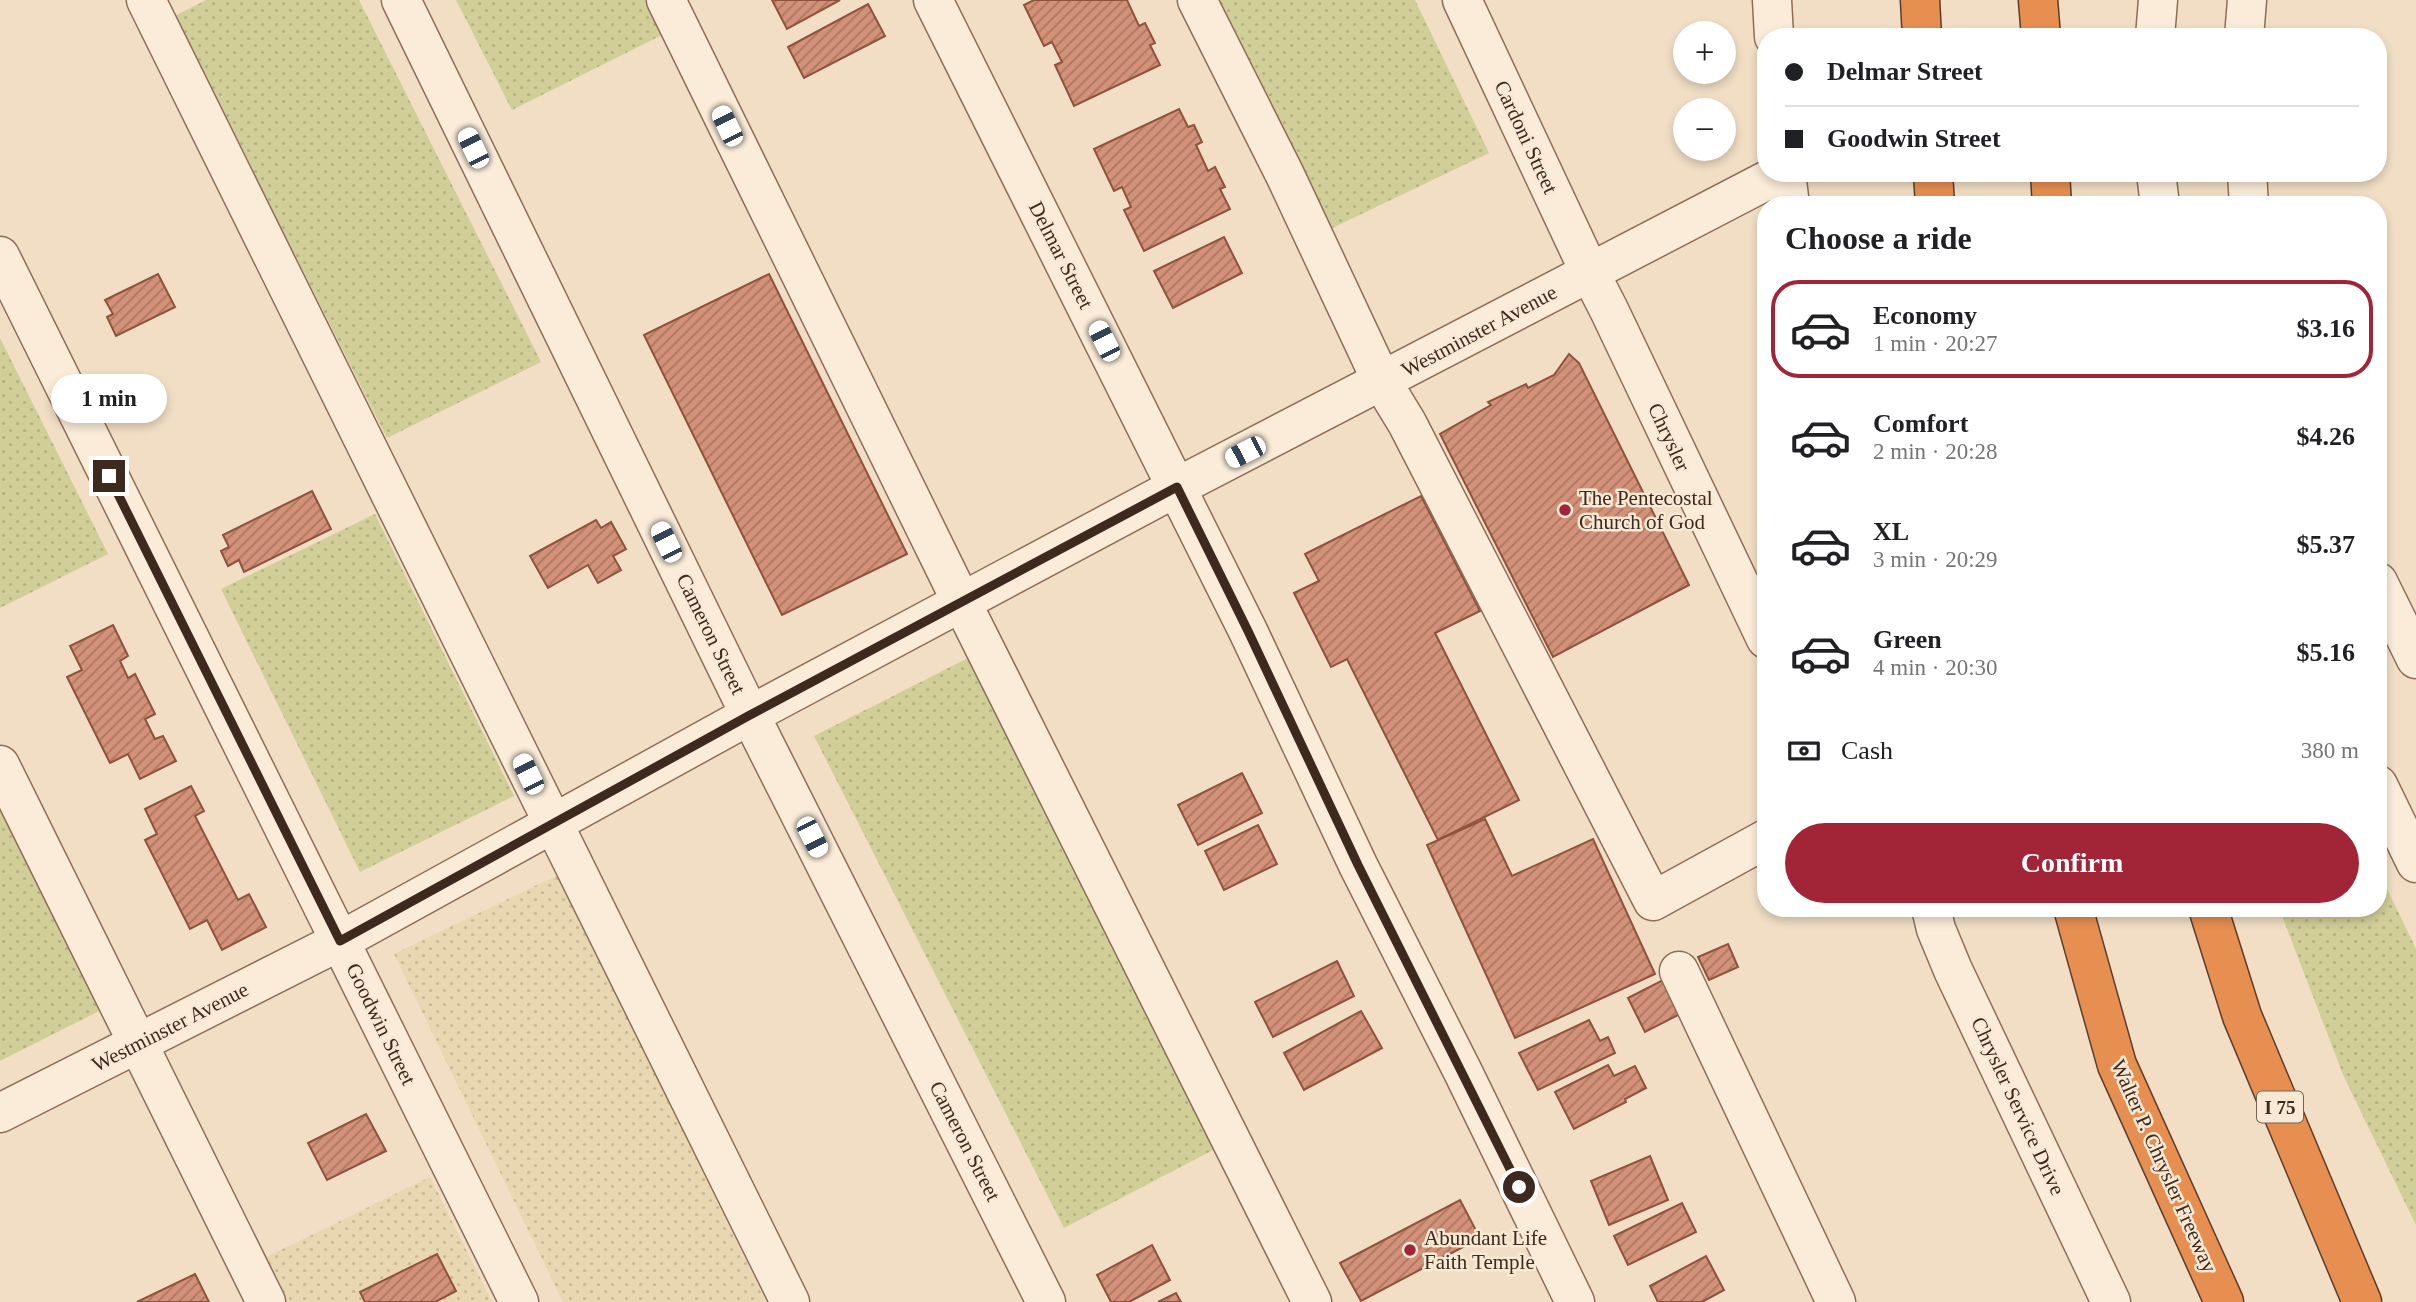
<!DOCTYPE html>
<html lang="en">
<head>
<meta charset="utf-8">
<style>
  body { margin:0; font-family:Georgia,serif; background:#f2f2f2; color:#202124; height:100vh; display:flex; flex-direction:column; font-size:26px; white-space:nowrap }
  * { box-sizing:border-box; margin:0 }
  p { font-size:23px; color:#757577 }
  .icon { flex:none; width:38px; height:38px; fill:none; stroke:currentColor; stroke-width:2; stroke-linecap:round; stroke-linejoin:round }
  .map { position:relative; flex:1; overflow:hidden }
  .drawer { position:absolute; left:1757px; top:196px; width:630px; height:721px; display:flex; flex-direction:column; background:#fff; border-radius:28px; box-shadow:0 4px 10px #0003 }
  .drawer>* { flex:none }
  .hud { position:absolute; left:1757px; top:28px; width:630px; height:154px; border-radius:28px; box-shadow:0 4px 10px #0003; display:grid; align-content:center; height:154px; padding:0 28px; background:#fff }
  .tools { position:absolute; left:1673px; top:21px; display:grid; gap:14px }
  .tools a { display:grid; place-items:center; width:63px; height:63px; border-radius:50%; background:#fff; box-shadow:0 4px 10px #0003; font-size:35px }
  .end { position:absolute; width:32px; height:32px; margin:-16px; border:9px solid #3d291e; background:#fff; box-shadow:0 0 0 4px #fff }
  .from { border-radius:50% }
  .bubble { position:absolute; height:49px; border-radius:24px; background:#fff; box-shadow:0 4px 10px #0003; font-size:23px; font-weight:700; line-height:49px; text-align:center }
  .car { position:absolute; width:21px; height:42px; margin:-21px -10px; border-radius:9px; box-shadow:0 0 5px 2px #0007; background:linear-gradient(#fff 24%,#345 0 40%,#fff 0 76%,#345 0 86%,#fff 0) }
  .hud b { display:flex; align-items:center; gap:24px; height:66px; font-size:26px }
  .hud b+b { border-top:2px solid #e0e0e0 }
  .hud i { width:18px; height:18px; background:#202124 }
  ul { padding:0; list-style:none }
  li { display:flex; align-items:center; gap:21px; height:98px; margin:0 14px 10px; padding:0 14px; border:4px solid transparent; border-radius:28px }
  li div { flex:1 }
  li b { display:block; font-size:26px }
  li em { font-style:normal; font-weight:700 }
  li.on { border-color:#a22437 }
  li>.icon { width:63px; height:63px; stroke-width:1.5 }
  h2 { padding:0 28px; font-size:32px; line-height:84px }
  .pay { display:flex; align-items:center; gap:18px; height:77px; padding:0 28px; font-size:26px }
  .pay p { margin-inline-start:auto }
  .primary-button { display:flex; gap:14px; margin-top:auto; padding:14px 28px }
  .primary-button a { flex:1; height:80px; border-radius:42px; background:#a22437; color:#fff; font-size:28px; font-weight:700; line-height:80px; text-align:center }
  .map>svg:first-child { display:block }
  .farmland { fill:url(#farmland-dots) }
  .grass { fill:url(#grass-dots) }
  .building { fill:url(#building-hatch); stroke:#8f523d; stroke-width:2 }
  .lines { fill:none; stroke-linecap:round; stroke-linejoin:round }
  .minor-casing { stroke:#8e6e59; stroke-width:41 }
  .highway-casing { stroke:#5c3d2d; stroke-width:41 }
  .minor { stroke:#fbecd9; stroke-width:38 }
  .highway { stroke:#e68f50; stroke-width:38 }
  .route { stroke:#3d291e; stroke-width:9 }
  .poi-dot { fill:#a22437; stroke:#f8e9d5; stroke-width:2.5 }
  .labels { text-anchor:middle; stroke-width:5; stroke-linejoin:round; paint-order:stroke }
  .shield { fill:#f8e9d5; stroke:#756355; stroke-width:2 }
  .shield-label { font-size:19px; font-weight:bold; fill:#3d291e }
  .street-label { font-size:21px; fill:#3d291e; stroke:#f8e9d5 }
  .poi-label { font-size:21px; fill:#3d291e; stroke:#f8e9d5; text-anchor:start }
</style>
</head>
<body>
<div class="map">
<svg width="2416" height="1302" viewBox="0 0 2416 1302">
  <defs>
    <pattern id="farmland-dots" width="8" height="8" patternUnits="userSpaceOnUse" patternTransform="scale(1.75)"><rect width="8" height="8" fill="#e8d7b1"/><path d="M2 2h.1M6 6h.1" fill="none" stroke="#c8b998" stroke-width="1.8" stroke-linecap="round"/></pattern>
    <pattern id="grass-dots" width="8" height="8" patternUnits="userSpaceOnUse" patternTransform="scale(1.75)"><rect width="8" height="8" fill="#d1cf97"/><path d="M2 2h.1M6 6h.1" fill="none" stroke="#b4b282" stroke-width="1.8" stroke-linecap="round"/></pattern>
    <pattern id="building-hatch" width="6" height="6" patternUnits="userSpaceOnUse" patternTransform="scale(1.75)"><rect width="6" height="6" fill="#d29178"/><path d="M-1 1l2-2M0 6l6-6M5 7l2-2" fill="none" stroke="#ac7662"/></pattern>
  </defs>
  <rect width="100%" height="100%" fill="#f1dec5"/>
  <!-- farmland -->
  <g class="farmland">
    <polygon points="558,875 766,1302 563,1302 394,954"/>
    <polygon points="430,1177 492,1302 264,1302 246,1267"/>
  </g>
  <!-- grass -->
  <g class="grass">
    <polygon points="206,0 359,0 541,362 387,438 175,16"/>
    <polygon points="456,0 655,0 670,31 512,110"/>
    <polygon points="1216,0 1415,0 1489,153 1328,230"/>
    <polygon points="0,338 108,554 0,608"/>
    <polygon points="375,514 514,796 360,872 221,589"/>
    <polygon points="976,654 1215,1149 1064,1228 814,736"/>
    <polygon points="0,809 103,1009 0,1061"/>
    <polygon points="2378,870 2416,949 2416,1225 2344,1077 2279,908 2378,908"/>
  </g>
  <!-- building -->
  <g class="building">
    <polygon points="772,0 840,0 787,29"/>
    <polygon points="1034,0 1127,0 1139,26 1145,23 1155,43 1150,45 1160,65 1074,106 1055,65 1062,62 1052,42 1044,46 1024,5"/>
    <polygon points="868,4 885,36 804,78 788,47"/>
    <polygon points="1179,109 1188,127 1194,125 1202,142 1196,145 1208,171 1215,167 1225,187 1220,189 1230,209 1144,251 1124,210 1131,207 1122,187 1114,191 1094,149"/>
    <polygon points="1224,237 1242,273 1173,308 1154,271"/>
    <polygon points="158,274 175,307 116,336 107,317 113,314 105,300"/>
    <polygon points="769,274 907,554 782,615 644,335"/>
    <polygon points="1569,354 1579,363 1689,585 1553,657 1440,434 1491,405 1488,402 1526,384 1528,388 1554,375"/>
    <polygon points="312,491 331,529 244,572 239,560 228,566 221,551 229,547 223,535"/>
    <polygon points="1421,496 1480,611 1435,633 1519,800 1438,840 1347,659 1331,667 1294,593 1319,581 1305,554"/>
    <polygon points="596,520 601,528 611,522 626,549 613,556 621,570 598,583 588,565 548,588 530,556"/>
    <polygon points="113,625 128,656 120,661 128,678 135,674 155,714 145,719 155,739 163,736 176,761 140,779 128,754 110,763 67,677 82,670 70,646"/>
    <polygon points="1242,773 1262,813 1198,845 1178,805"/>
    <polygon points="191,786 204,811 195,816 238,900 249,894 266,927 222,950 207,920 190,929 145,840 157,834 145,809"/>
    <polygon points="1485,819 1512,876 1593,839 1655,974 1515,1038 1427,845"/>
    <polygon points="1258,825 1277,864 1224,890 1205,851"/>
    <polygon points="1728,944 1738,967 1709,980 1698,957"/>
    <polygon points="1337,961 1354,996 1273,1037 1255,1002"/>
    <polygon points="1663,980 1680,1014 1645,1032 1628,998"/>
    <polygon points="1361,1011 1382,1048 1304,1090 1284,1053"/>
    <polygon points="1589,1020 1600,1041 1608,1037 1615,1053 1538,1090 1519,1053"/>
    <polygon points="1608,1065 1614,1076 1635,1066 1646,1088 1625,1099 1626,1102 1574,1129 1555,1092"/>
    <polygon points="366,1114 386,1151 327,1180 308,1143"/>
    <polygon points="1650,1156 1668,1200 1609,1225 1591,1181"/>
    <polygon points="1460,1200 1480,1238 1361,1301 1340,1263"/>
    <polygon points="1682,1203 1696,1232 1628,1265 1614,1236"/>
    <polygon points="1152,1245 1170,1280 1129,1302 1111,1302 1097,1275"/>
    <polygon points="437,1254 456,1291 435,1302 365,1302 360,1292"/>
    <polygon points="1706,1256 1724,1290 1702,1302 1658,1302 1650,1286"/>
    <polygon points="195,1274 209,1302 137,1302"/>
    <polygon points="1176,1293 1181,1302 1158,1302"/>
  </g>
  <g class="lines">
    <defs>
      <g id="minor">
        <polyline points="146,0 790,1302"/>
        <polyline points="401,0 750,715 1046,1302"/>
        <polyline points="666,0 962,603 1312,1302"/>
        <polyline points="933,0 1248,631 1358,865 1463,1072 1575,1302"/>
        <polyline points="1197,0 1285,175 1382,382 1407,423 1653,901 1766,839"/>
        <polyline points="1462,0 1590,273 1609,310 1766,639"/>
        <polyline points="1772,0 1774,37"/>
        <polyline points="2155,37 2158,0"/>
        <polyline points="2244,37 2247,0"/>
        <polyline points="1786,173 1790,205"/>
        <polyline points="2156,173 2160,205"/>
        <polyline points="2247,173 2249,205"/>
        <polyline points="0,256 519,1302"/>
        <polyline points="2378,582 2416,659"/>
        <polyline points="0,765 266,1302"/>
        <polyline points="2378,785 2416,863"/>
        <polyline points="1931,908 1936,929 1953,970 2111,1302"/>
        <polyline points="1679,971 1836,1302"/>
        <polyline points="0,1113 340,941 750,715 1177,487 1781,173"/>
      </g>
      <g id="highway">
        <polyline points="1920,0 1922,37"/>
        <polyline points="2038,0 2041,37"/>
        <polyline points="1933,173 1935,205"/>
        <polyline points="2050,173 2052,205"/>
        <polyline points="2073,908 2117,1065 2224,1302"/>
        <polyline points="2208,908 2242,1016 2362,1302"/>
      </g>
    </defs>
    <!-- minor casing -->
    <use href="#minor" class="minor-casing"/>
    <!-- highway casing -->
    <use href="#highway" class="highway-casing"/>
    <!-- minor -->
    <use href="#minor" class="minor"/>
    <!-- highway -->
    <use href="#highway" class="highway"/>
  </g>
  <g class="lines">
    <!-- route -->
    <polyline class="route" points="109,476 340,941 750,715 1177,487 1248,631 1358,865 1519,1187"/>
  </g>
  <!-- markers -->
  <g class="poi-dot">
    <circle cx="1565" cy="510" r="7"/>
    <circle cx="1410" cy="1250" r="7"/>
  </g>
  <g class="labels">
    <!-- shield labels -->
    <rect class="shield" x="2257" y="1091.5" width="46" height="31" rx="5"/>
    <g class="shield-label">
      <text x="2280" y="1114">I 75</text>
    </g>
    <!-- street labels -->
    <g class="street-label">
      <text transform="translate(1526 137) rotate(65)" y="7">Cardoni Street</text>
      <text transform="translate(1061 255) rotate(63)" y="7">Delmar Street</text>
      <text transform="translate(1479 331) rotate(-28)" y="7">Westminster Avenue</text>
      <text transform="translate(1669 437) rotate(65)" y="7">Chrysler</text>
      <text transform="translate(711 634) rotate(64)" y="7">Cameron Street</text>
      <text transform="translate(381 1024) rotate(64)" y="7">Goodwin Street</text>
      <text transform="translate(170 1027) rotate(-27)" y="7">Westminster Avenue</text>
      <text transform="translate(2018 1106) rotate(65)" y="7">Chrysler Service Drive</text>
      <text transform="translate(965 1141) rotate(63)" y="7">Cameron Street</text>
      <text transform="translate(2164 1166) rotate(66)" y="7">Walter P. Chrysler Freeway</text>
    </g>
    <!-- poi labels -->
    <g class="poi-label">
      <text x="1579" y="505">The Pentecostal<tspan x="1579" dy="24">Church of God</tspan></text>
      <text x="1424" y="1245">Abundant Life<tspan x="1424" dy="24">Faith Temple</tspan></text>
    </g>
  </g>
</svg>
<div class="tools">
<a>+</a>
<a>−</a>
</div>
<i class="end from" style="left:1519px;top:1187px"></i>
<i class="end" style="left:109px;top:476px"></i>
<div class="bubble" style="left:51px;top:374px;width:116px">1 min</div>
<i class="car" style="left:727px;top:126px;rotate:334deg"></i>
<i class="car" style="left:473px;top:148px;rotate:334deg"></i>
<i class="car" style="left:1104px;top:341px;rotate:333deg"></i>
<i class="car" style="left:1245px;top:452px;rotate:243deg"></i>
<i class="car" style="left:666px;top:542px;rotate:334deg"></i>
<i class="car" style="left:528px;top:774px;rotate:334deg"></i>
<i class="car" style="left:812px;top:837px;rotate:153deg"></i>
<div class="hud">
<b><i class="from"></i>Delmar Street</b>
<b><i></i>Goodwin Street</b>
</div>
<section class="drawer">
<h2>Choose a ride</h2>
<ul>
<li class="on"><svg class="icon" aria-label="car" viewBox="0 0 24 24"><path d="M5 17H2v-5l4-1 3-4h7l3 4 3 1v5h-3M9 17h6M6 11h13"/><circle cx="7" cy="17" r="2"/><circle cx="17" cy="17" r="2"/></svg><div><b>Economy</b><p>1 min · 20:27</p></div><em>$3.16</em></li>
<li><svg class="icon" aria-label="car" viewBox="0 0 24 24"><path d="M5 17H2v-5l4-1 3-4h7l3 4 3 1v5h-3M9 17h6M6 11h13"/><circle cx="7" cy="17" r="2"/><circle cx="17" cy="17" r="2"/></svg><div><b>Comfort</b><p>2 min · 20:28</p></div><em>$4.26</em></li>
<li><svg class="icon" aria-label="car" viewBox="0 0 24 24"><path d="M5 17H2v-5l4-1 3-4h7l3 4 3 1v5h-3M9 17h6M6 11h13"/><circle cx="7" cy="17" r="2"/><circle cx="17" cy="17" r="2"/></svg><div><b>XL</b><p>3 min · 20:29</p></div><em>$5.37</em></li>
<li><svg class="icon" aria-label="car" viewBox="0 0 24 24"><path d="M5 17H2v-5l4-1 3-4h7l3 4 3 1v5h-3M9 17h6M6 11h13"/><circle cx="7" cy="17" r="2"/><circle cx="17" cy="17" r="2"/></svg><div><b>Green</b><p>4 min · 20:30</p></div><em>$5.16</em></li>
</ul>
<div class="pay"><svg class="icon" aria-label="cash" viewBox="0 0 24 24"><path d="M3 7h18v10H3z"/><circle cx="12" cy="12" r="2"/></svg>Cash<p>380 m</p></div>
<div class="primary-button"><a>Confirm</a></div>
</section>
</div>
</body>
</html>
